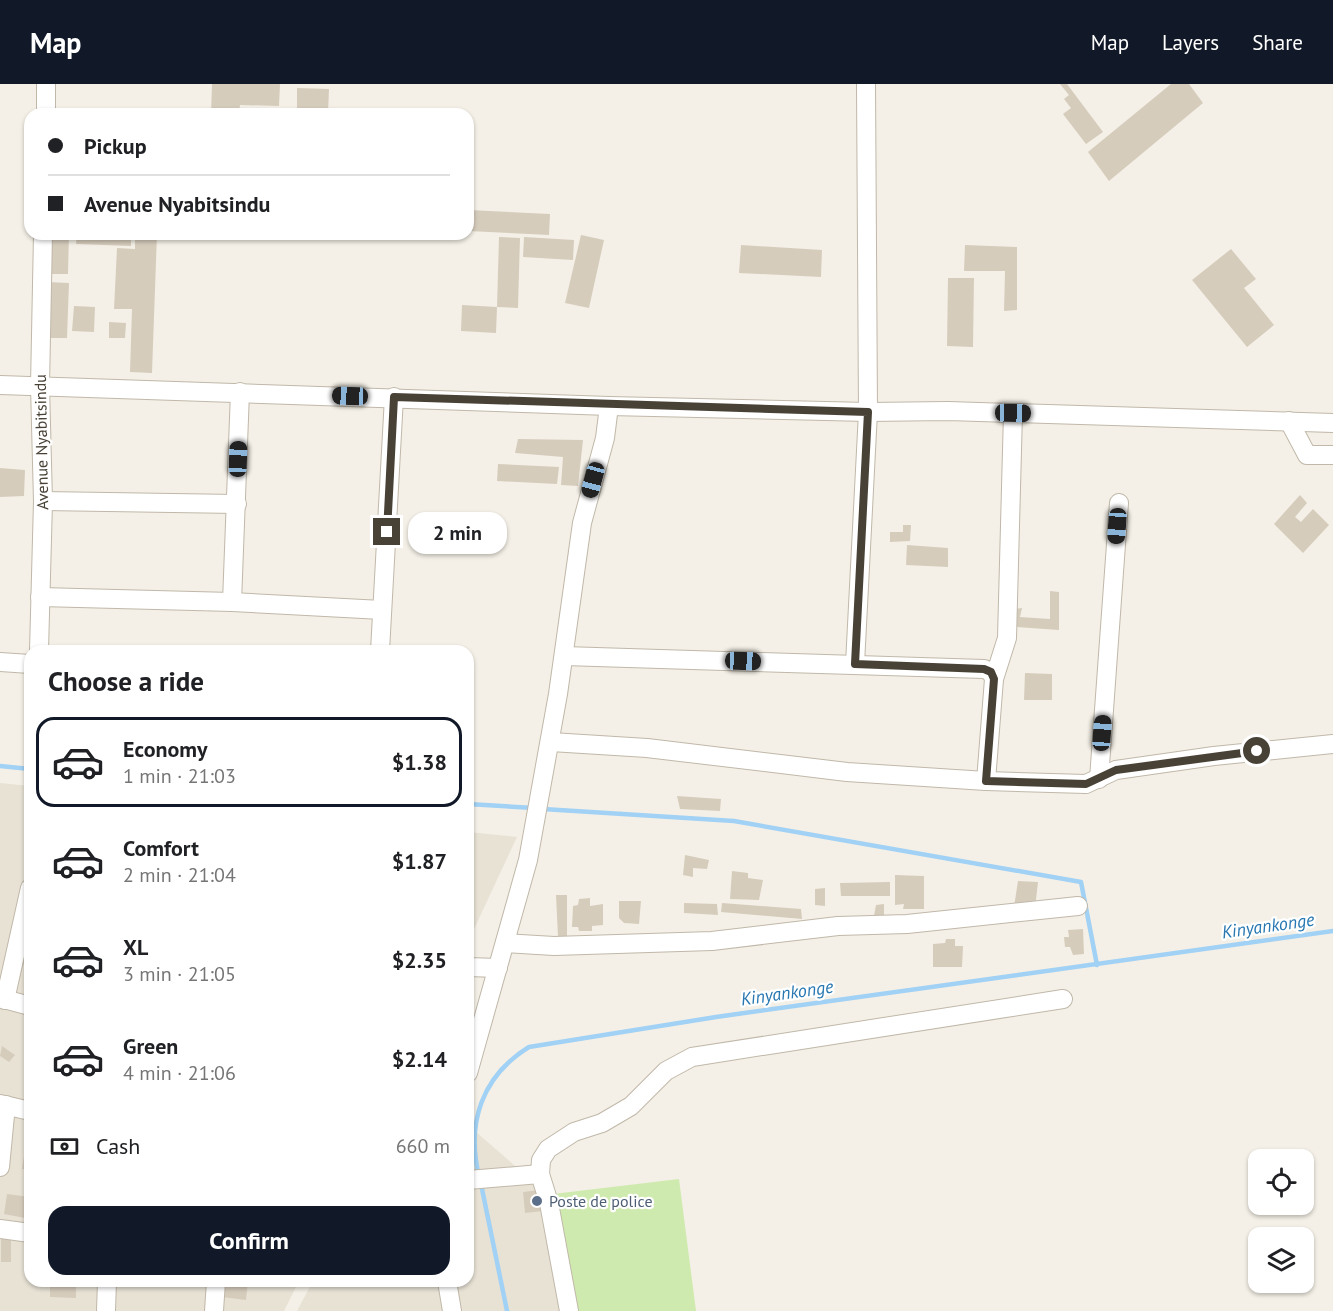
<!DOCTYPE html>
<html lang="en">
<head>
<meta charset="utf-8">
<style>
  body { margin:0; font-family:"PT Sans",sans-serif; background:#f2f2f2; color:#202124; height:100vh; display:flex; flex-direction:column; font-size:22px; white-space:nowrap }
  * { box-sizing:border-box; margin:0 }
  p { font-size:20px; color:#757577 }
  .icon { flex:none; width:33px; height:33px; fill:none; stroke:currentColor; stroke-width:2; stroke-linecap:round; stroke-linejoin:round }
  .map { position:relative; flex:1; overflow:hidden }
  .drawer { position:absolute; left:24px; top:561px; width:450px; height:642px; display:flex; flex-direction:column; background:#fff; border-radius:18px; box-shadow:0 2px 4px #0004 }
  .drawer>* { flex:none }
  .banner { position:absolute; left:24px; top:24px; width:450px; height:132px; border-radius:18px; box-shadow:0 2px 4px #0004; display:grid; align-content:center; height:132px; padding:0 24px; background:#fff }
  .controls { position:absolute; left:1248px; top:1065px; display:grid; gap:12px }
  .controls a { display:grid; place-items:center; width:66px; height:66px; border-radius:12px; background:#fff; box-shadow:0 2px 4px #0004; font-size:30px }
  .end { position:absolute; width:27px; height:27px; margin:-14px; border:8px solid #484136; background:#fff; box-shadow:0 0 0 3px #fff }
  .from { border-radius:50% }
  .bubble { position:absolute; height:42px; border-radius:18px; background:#fff; box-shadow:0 2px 4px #0004; font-size:20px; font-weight:700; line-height:42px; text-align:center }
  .car { position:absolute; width:18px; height:36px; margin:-18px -9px; border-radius:8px; box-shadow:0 0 4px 2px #0007; background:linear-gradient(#222 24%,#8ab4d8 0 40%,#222 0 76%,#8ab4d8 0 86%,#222 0) }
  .banner b { display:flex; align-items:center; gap:21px; height:57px; font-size:22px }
  .banner b+b { border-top:2px solid #e0e0e0 }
  .banner i { width:15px; height:15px; background:#202124 }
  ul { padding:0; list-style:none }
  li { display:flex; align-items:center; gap:18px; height:90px; margin:0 12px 9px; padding:0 12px; border:3px solid transparent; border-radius:18px }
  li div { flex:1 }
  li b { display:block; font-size:22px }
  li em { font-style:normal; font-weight:700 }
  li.selected { border-color:#111827 }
  li>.icon { width:54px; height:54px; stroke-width:1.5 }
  h2 { padding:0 24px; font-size:27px; line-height:72px }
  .pay { display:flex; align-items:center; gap:15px; height:66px; padding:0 24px; font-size:22px }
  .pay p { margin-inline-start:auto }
  .button { display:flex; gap:12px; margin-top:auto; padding:12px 24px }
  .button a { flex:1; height:69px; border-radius:18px; background:#111827; color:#fff; font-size:24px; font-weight:700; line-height:69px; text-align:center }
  header { display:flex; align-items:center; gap:36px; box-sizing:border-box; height:84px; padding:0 30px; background:#111827; color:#fff }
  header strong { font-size:28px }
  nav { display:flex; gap:33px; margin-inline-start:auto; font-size:21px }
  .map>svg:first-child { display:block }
  .residential { fill:#e8e2d5 }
  .green { fill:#cfeaae }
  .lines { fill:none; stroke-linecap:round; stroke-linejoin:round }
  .stream { stroke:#a1d1f4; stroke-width:4.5 }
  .building { fill:#d6ccbc }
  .minor-casing { stroke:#c0b8a9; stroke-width:20 }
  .minor { stroke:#fff; stroke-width:18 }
  .route { stroke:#484136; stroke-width:8 }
  .service-dot { fill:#5c6f8a; stroke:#fff; stroke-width:2 }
  .labels { text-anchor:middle; stroke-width:4.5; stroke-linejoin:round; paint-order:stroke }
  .street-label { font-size:16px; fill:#484136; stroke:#fff }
  .service-label { font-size:16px; fill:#4e5e75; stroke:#fff; text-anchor:start }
  .water-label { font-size:18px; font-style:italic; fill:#2877b1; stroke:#fff }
</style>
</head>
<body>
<header>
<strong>Map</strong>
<nav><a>Map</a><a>Layers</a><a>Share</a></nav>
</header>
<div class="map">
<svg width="1333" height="1227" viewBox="0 0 1333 1227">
  <rect width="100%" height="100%" fill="#f4f0e7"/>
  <!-- residential -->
  <g class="residential">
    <polygon points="0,699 30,702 30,1197 299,1197 284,1227 0,1227"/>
    <polygon points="468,748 517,753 468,858"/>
    <polygon points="468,1041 682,1227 297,1227 313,1197 468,1197"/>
  </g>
  <!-- green -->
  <polygon class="green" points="679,1095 696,1227 568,1227 553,1110"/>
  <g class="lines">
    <!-- stream -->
    <g class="stream">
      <polyline points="0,682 30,685"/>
      <polyline points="468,720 534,724"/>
      <polyline points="543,725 734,737 1081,798 1097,881"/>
      <path d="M479 1092C466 1039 482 992 529 963L716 933 1333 847"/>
      <polyline points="481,1100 507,1227"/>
    </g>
  </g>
  <!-- building -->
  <g class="building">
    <polygon points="212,0 280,0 279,22 240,21 239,30 211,30"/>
    <polygon points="1060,0 1067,0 1103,48 1086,60 1063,30 1071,24 1064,15 1069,11"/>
    <polygon points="1171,0 1189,0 1203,19 1109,97 1088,68"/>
    <polygon points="297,4 329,5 328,30 297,30"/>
    <polygon points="469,126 550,130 549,151 468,147"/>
    <polygon points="50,150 69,150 68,190 49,190"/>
    <polygon points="77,150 131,150 131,162 76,160"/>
    <polygon points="135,150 157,150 152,289 130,288 132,225 114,225 117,164 135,165"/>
    <polygon points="581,151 604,156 589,224 565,219"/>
    <polygon points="499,153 520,154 518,224 497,223"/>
    <polygon points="524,153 574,156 573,176 523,173"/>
    <polygon points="741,161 822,166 821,193 739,189"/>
    <polygon points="965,161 1017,163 1017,226 1004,227 1005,187 964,187"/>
    <polygon points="1231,165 1256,195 1244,204 1274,241 1247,263 1192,196"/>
    <polygon points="948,194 974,194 973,263 947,262"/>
    <polygon points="48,198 69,199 67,254 46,254"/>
    <polygon points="462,221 497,223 496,249 461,247"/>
    <polygon points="74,222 95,223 94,248 72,247"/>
    <polygon points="109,238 126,239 125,254 109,254"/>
    <polygon points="518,355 583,356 578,402 561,401 563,373 515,369"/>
    <polygon points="498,380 559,383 557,400 497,397"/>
    <polygon points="0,384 25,386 24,412 0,413"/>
    <polygon points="1300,411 1307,419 1295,433 1301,438 1313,425 1329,441 1303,469 1274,440"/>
    <polygon points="903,441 911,441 910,457 890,458 890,448 903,448"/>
    <polygon points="907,461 948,464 948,483 906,481"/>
    <polygon points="1050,507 1059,508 1059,546 1015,543 1015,525 1022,524 1020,533 1050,535"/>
    <polygon points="1025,589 1052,590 1052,616 1024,616"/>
    <polygon points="677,712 721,715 720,727 680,725"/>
    <polygon points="685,771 709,776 707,785 693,784 693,793 683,791"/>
    <polygon points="732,787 748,789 748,794 763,796 759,816 730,815"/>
    <polygon points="895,791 924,792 924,825 903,825 904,820 895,821"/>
    <polygon points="1018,797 1038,798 1035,824 1014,823"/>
    <polygon points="890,798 890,812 841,812 840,799"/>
    <polygon points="825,804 825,822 815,821 815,805"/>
    <polygon points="556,811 567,811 567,853 558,853"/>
    <polygon points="590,814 590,822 603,820 603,841 592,842 592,847 579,847 578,843 572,843 573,822 578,821 579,815"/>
    <polygon points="619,817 641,817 639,840 624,839 619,834"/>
    <polygon points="684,819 717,820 718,831 684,829"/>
    <polygon points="722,819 801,825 802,835 721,828"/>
    <polygon points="884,820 884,837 873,837 876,821"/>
    <polygon points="1083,845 1084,870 1073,871 1070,863 1065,863 1064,853 1069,853 1068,846"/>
    <polygon points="946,855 955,855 955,862 963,862 962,883 933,883 933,860 945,859"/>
    <polygon points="23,869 30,871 30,883 20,880"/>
    <polygon points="2,962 15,971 9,978 0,972"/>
    <polygon points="25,1066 30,1067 30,1086 22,1085"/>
    <polygon points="540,1106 543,1127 525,1129 523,1108"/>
    <polygon points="7,1110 30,1113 30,1135 4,1130"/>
    <rect x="1" y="1153" width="10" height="25"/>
    <polygon points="50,1197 76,1197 76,1214 50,1213"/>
    <polygon points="127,1197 154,1197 154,1200 127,1201"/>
    <polygon points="224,1197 248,1197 246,1216 222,1213"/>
  </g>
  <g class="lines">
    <defs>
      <g id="minor">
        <polyline points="46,30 46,0"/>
        <polyline points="0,301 609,322 868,328 948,327 1333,339"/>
        <polyline points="1289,337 1307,371 1333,371"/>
        <polyline points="43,417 237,420"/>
        <polyline points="40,513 232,518 382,526"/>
        <polyline points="232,518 240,308"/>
        <polyline points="39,567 43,417 40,302 43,150"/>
        <polyline points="380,567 394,313"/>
        <polyline points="564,572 984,585 991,588 994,595 986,697"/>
        <polyline points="0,578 30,580"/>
        <polyline points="855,580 868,328 866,0"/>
        <polyline points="994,595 1007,554 1013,329"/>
        <polyline points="551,658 647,664 847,688 986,697 1086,700 1116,686 1214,672 1333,660"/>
        <polyline points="1099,695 1119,419"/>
        <polyline points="505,859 554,862 712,857 838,842 907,840 1078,822"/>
        <polyline points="468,883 498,884"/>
        <polyline points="0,914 30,922"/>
        <polyline points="5,916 30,804"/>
        <polyline points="468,989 528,776 558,610 582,439 605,354 609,322"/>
        <polyline points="0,1020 30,1027"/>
        <polyline points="0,1083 6,1021"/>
        <polyline points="468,1096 540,1090"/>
        <polyline points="0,1145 30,1149"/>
        <polyline points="447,1197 452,1227"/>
        <polyline points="106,1227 107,1197"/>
        <polyline points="214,1227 216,1197"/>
        <polyline points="569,1227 549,1119 540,1090 541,1076 548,1065 574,1048 602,1039 631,1022 666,987 692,973 1063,915"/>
      </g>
    </defs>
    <!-- minor casing -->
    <use href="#minor" class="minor-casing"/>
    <!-- minor -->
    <use href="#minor" class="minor"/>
  </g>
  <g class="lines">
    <!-- route -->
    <polyline class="route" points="387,448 394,313 868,328 855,580 984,585 991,588 994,595 986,697 1086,700 1116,686 1257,667"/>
  </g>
  <!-- markers -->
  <circle class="service-dot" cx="537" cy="1117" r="6"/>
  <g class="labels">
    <!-- street labels -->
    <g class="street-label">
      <text transform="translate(41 358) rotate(-91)" y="6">Avenue Nyabitsindu</text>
    </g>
    <!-- service labels -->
    <g class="service-label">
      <text x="549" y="1123">Poste de police</text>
    </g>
    <!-- water labels -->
    <g class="water-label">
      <text transform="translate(1268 842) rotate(-8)" y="6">Kinyankonge</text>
      <text transform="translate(787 909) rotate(-8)" y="6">Kinyankonge</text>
    </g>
  </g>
</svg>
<div class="controls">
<a><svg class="icon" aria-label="locate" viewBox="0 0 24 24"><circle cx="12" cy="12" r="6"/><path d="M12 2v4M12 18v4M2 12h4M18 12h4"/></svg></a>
<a><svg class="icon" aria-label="layers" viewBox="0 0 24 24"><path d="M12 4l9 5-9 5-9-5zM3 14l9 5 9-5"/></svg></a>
</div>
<i class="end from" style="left:1257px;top:667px"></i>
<i class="end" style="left:387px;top:448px"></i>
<div class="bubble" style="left:408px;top:428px;width:99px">2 min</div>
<i class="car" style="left:350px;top:312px;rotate:272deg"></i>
<i class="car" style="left:1013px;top:329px;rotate:91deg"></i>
<i class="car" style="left:238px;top:375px;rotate:2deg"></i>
<i class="car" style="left:593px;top:396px;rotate:195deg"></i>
<i class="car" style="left:1117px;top:442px;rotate:184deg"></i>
<i class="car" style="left:743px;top:577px;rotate:92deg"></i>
<i class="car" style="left:1102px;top:649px;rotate:4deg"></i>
<div class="banner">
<b><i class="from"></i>Pickup</b>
<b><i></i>Avenue Nyabitsindu</b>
</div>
<section class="drawer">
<h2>Choose a ride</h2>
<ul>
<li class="selected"><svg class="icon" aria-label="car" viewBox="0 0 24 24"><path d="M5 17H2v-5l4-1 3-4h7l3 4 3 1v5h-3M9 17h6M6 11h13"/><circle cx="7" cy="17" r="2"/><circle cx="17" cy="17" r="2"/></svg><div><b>Economy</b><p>1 min · 21:03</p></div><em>$1.38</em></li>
<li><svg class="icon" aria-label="car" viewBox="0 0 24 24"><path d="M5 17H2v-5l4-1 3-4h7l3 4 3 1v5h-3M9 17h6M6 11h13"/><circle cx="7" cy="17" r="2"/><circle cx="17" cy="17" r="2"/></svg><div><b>Comfort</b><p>2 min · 21:04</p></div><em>$1.87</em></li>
<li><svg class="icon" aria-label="car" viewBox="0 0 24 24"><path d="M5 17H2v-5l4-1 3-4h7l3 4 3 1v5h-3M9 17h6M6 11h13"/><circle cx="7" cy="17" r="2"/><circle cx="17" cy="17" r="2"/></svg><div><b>XL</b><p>3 min · 21:05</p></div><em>$2.35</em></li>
<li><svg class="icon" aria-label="car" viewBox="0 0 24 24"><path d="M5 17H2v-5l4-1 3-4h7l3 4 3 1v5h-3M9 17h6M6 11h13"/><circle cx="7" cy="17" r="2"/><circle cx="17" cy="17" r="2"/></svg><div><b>Green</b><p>4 min · 21:06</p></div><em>$2.14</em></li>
</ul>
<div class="pay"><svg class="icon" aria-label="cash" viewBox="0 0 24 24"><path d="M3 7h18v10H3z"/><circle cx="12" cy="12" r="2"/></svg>Cash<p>660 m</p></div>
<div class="button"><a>Confirm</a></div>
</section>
</div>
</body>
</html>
